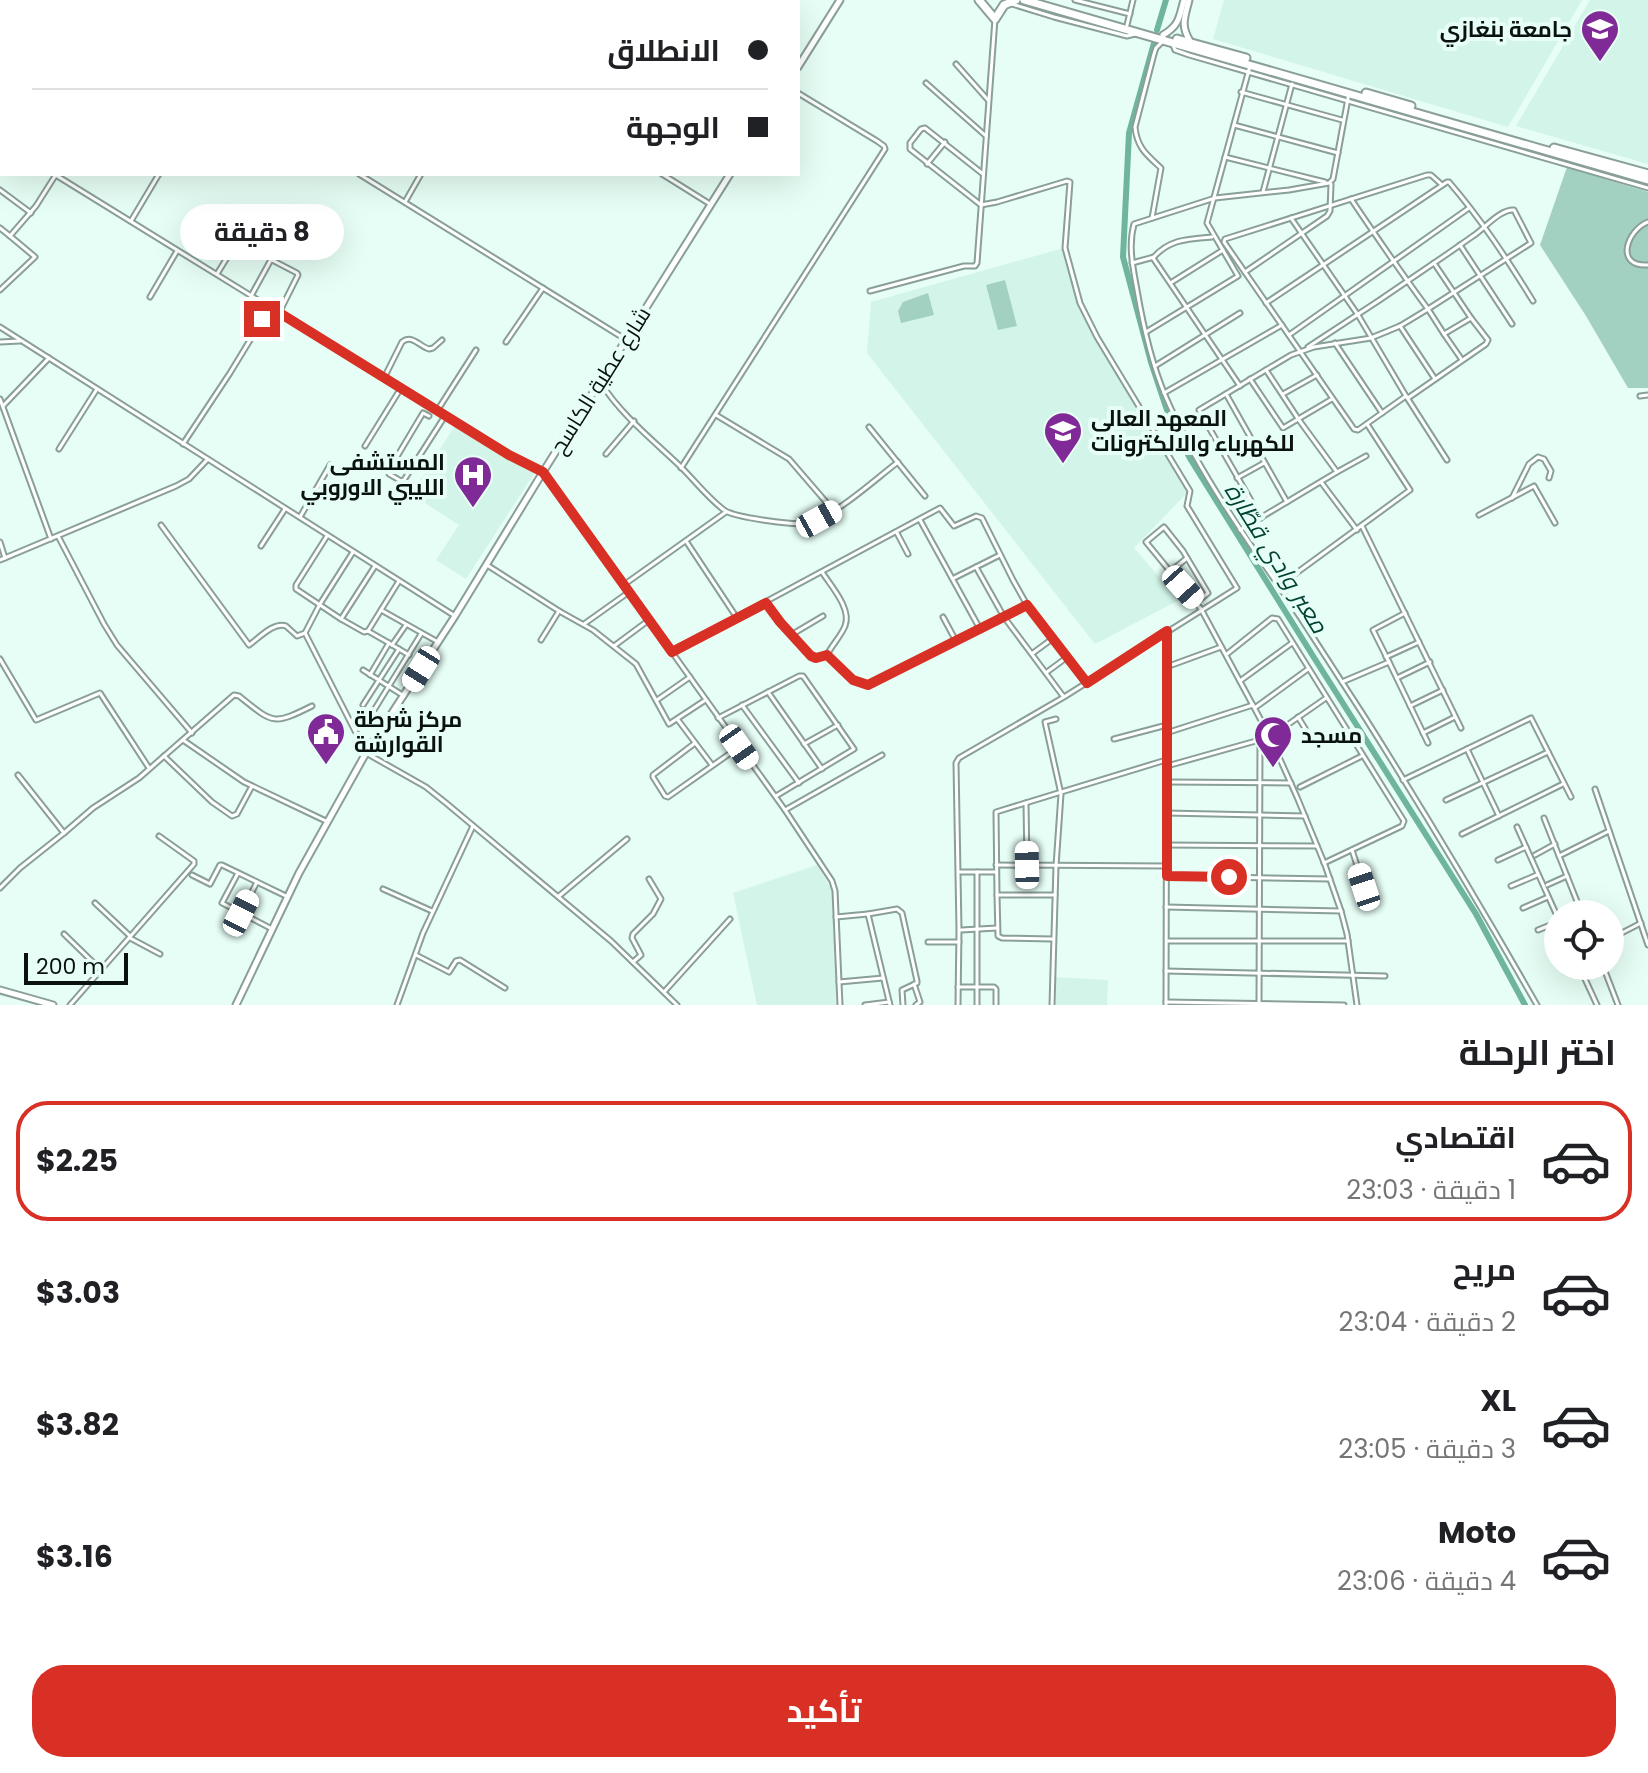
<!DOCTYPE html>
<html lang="ar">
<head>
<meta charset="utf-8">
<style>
  body { margin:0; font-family:Poppins,Cairo,sans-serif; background:#f2f2f2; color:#202124; direction:rtl; height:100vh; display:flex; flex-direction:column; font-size:30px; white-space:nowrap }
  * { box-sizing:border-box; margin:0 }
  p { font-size:26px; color:#757577 }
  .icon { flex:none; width:44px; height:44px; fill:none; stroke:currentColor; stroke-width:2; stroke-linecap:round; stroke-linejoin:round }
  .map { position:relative; height:1005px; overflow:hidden; direction:ltr }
  .details { display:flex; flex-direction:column; background:#fff; flex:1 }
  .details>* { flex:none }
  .banner { position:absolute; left:0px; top:0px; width:800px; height:176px; box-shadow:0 8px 32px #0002; direction:rtl; display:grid; align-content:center; height:176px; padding:0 32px; background:#fff }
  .tools { position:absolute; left:1544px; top:900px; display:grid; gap:16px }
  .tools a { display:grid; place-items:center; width:80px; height:80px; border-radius:50%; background:#fff; box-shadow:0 8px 32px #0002; font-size:40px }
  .scale { position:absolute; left:24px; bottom:20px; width:104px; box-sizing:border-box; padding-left:8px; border:4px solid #0a120f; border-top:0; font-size:22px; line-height:28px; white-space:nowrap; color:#0a120f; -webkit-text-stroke:6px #e6fef5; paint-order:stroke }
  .end { position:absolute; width:36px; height:36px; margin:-18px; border:10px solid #d93025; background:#fff; box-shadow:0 0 0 4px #fff }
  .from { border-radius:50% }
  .bubble { position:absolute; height:56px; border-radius:28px; background:#fff; box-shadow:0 8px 32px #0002; font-size:26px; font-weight:700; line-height:56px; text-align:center; direction:rtl }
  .car { position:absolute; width:24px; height:48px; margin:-24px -12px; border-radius:10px; box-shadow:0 0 6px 2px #0007; background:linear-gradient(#fff 24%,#345 0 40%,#fff 0 76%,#345 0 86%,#fff 0) }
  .banner b { display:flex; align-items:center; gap:28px; height:76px; font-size:30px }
  .banner b+b { border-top:2px solid #e0e0e0 }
  .banner i { width:20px; height:20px; background:#202124 }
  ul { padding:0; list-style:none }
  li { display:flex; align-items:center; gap:24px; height:120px; margin:0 16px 12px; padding:0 16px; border:4px solid transparent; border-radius:32px }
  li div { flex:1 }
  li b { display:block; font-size:30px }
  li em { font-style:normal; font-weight:700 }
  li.selected { border-color:#d93025 }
  li>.icon { width:72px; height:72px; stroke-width:1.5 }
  h2 { padding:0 32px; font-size:36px; line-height:96px }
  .cta { display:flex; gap:16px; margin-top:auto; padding:16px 32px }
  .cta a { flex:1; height:92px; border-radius:32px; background:#d93025; color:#fff; font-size:32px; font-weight:700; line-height:92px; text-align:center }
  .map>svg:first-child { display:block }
  .built { fill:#d3f4e9 }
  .green { fill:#a3d1c1 }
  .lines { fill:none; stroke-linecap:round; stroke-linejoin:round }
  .river { stroke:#6eb49e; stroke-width:6 }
  .minor-casing { stroke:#899f97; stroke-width:7 }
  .tertiary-casing { stroke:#899f97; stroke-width:9 }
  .secondary-casing { stroke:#899f97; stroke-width:9 }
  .trunk-casing { stroke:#899f97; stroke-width:11 }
  .minor { stroke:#fff; stroke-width:3 }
  .tertiary { stroke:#fff; stroke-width:5 }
  .secondary { stroke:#fff; stroke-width:5 }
  .trunk { stroke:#fff; stroke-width:7 }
  .route { stroke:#d93025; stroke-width:10 }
  .labels { text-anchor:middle; stroke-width:8; stroke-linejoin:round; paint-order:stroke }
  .poi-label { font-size:22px; font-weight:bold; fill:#0a120f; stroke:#e6fef5; text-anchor:start }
  .street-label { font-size:22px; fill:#0a120f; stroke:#e6fef5 }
  .water-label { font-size:24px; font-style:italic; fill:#004234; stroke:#e6fef5 }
</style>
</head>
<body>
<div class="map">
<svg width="1648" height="1005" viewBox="0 0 1648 1005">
  <rect width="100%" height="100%" fill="#e6fef5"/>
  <!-- built -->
  <g class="built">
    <polygon points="1224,0 1582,0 1508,127 1213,39"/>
    <polygon points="1590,0 1648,0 1648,164 1516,126"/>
    <polygon points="1064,248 1069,272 1089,323 1187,493 1134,548 1179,600 1095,644 867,353 871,302"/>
    <polygon points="456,424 508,458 535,472 466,579 436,560 459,525 411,494"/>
    <polygon points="817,865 832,890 836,1005 757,1005 733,893"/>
    <polygon points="1056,977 1108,980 1107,1005 1055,1005"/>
  </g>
  <!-- green -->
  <g class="green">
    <polygon points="1567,167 1648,192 1648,388 1628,388 1586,316 1540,245"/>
    <polygon points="1005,280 1017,326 998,330 986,285"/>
    <polygon points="928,293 934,315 901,323 898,311 903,302"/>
  </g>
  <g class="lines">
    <!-- river -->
    <g class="river">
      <polyline points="1157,30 1166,0"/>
      <polyline points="1154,43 1129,133 1123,257 1151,362 1172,425 1191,460 1313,656 1476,914 1525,1005"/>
    </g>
    <defs>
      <g id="minor">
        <polyline points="20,0 23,2"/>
        <polyline points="80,0 83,2"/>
        <polyline points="384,0 387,2"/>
        <polyline points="687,0 690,2"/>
        <polyline points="1075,0 1130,14"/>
        <polyline points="165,2 166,0"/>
        <polyline points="262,2 265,0 268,2"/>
        <polyline points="278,2 279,0"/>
        <polyline points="376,2 377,0"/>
        <polyline points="400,2 401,0"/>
        <polyline points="491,2 493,0"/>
        <polyline points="524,2 526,0"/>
        <polyline points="554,2 555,0"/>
        <polyline points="601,2 602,0"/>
        <polyline points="1012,4 1054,17 1127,36 1135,34"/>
        <polyline points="1127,25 1133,0"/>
        <polyline points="0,26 2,28"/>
        <polyline points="1,40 2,39"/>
        <polyline points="1172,43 1175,50 1189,55 1648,188"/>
        <polyline points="956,64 988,100"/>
        <polyline points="926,83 986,136"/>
        <polyline points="1241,92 1342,120"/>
        <path d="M1349 93 1333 179 1329 183 1289 190 1215 198 1134 224C1128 246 1133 268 1137 290 1143 325 1151 362 1165 395 1199 475 1252 546 1300 617 1322 651 1344 685 1366 719 1425 813 1482 908 1537 1005"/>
        <polyline points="1234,125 1338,153"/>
        <polyline points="0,140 2,137"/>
        <polyline points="1225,157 1325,182"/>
        <polyline points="927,164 945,142"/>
        <polyline points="0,172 2,169"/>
        <polyline points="54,174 509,455 543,472 785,810 832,881 835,891 840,1005"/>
        <polyline points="359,174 625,339"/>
        <polyline points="662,174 710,204"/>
        <polyline points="0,190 31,213"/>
        <polyline points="1263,192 1292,84"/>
        <polyline points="405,202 421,174"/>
        <path d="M1152 218 1161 168C1147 155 1137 148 1135 127L1154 54 1156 48 1162 42"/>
        <polyline points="1291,218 1358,315 1406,396 1447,460"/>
        <polyline points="131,221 159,174"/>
        <path d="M1648 222C1627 230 1614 267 1648 265"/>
        <polyline points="0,228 10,236"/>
        <path d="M1212 237C1188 239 1169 239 1153 258L1240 386"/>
        <polyline points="1460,245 1512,324"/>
        <polyline points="272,260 297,273 298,275 279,313"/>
        <polyline points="1132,263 1154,257"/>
        <polyline points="1434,263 1471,318"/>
        <polyline points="1245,272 1327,216 1330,211 1331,184"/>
        <polyline points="217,274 252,217"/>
        <polyline points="1172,282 1223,250"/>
        <polyline points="0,290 35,257 10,236 36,206 55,176"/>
        <polyline points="870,291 964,266 975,266 977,263 995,19"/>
        <polyline points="251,296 285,234"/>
        <polyline points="150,297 177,251"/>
        <path d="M1266 303 1447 182H1449C1481 219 1507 259 1533 301"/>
        <polyline points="1400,326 1435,379"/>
        <polyline points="0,327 455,616"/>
        <polyline points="1146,332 1238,276 1207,223 1250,66"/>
        <polyline points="1444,334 1462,360"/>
        <polyline points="1289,335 1469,208"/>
        <polyline points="0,342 20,341"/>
        <polyline points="506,342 543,288"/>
        <polyline points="1335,343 1382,413"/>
        <path d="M1308 347C1364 311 1419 274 1473 236 1485 228 1500 209 1514 210L1531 243 1428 309C1401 273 1376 236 1351 199"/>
        <polyline points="1155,366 1240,313"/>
        <path d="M384 378 402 342C412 334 419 346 429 349L433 348 442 340"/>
        <polyline points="1250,379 1283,428 1332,399"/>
        <path d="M601 383C621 415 654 441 681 467 695 481 708 498 724 510 733 517 795 526 807 523 836 516 873 481 898 462"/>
        <polyline points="1164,393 1282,325"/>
        <polyline points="1226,394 1287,502"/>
        <polyline points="1283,394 1317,375"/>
        <polyline points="1406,396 1358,430 1354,429 1224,242 1225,239 1427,175 1431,175 1441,184"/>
        <polyline points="1640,396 1648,395"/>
        <polyline points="0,399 51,539"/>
        <polyline points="3,406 49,358"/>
        <polyline points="437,411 476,350"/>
        <polyline points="716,415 789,459 833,510"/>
        <polyline points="429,416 423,413 389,470 389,474 401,481 404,480 445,416"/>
        <polyline points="869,427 925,496"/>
        <polyline points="183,444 230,373 269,309"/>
        <polyline points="365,446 401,388"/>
        <polyline points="59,449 97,389"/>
        <polyline points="606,454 634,421"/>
        <polyline points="681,468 885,149 884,146 877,141 798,93"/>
        <polyline points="1337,472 1366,456"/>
        <polyline points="1237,478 1264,463"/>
        <polyline points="1321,482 1357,530"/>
        <polyline points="1512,498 1529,464 1538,457 1544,459 1551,471 1549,478"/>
        <polyline points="1479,515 1534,486 1555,523"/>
        <polyline points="300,517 330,465"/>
        <polyline points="1261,518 1199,410 1291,355 1314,347 1371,338 1400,326 1428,309 1444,334 1471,318 1488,340 1486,344 1408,398"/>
        <polyline points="920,520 980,629"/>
        <path d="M161 525 249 645C258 639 274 621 286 626 287 627 296 635 297 636L305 633 320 604 353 552"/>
        <polyline points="1362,526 1461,728"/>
        <polyline points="1240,530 1337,472 1299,420 1266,370"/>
        <polyline points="897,533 908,554"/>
        <polyline points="58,536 104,624 117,645 192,733"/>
        <polyline points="327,536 296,585 296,589 341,619 364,632 368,631 381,610"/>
        <polyline points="686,541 737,618"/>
        <polyline points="0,542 5,558"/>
        <polyline points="261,546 285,509"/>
        <polyline points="0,560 176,486 189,479 207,460"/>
        <polyline points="487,565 559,611 541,640"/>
        <polyline points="976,567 1004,617 1063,696"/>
        <polyline points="1171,571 1187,558"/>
        <path d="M822 572C831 586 852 609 845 626 841 636 832 645 827 655"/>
        <polyline points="954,578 1000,555"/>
        <polyline points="399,581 381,610 438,642"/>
        <polyline points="625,584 726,512"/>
        <polyline points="1280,585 1410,490 1367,424"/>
        <polyline points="1197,602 1208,593 1183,551 1164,527 1146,542 1201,609 1270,737 1297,797 1325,865 1341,911 1347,934 1357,1005"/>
        <polyline points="766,603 806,652 816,658 827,655"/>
        <polyline points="559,611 593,630 636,664 669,724 704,701"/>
        <polyline points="943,617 956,641"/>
        <polyline points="341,619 375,566"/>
        <polyline points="584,624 629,592"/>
        <polyline points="368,631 389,643"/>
        <polyline points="305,633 355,731 368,749"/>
        <polyline points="791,635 823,616"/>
        <polyline points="392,645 409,655"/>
        <polyline points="614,646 649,620"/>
        <polyline points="672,652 940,508 954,526 976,516 982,518 1013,580 1027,605 1087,683"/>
        <polyline points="1033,653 1052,639"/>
        <polyline points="1227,654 1272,618 1278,619 1404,821 1402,826 1324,863"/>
        <path d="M827 655C840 667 853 685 872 684L1027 605"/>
        <polyline points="1386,657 1419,642"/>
        <polyline points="0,659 36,720 100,693 149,768"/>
        <polyline points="1389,662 1373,630 1405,613"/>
        <polyline points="1169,666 1221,647"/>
        <polyline points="363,670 404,696"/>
        <polyline points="1047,672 1066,658"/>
        <polyline points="370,675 389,643 392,645 406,625"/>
        <polyline points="1397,678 1430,662"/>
        <polyline points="1240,681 1292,643"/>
        <polyline points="1342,682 1389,662 1428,743"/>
        <polyline points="768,692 822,769"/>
        <polyline points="657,700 690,677"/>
        <polyline points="363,705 399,649"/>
        <polyline points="742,705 799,783"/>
        <polyline points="1410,706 1443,690"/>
        <polyline points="1256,707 1308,669"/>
        <polyline points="371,715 421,634"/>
        <polyline points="1298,717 1314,743"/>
        <polyline points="718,718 799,676 803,676 854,749 776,796"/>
        <polyline points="678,720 712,765"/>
        <polyline points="1166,733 1253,705"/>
        <polyline points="1423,733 1455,717"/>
        <polyline points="1114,739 1167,725"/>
        <polyline points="183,740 244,782 328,822"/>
        <polyline points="695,743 653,775 653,777 665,796 668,797 739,747"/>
        <polyline points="804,744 838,725"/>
        <polyline points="1467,749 1499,816"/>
        <polyline points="366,753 426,787 446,803 611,941 677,1005"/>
        <polyline points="164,756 212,802 232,816 237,814 252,786"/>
        <polyline points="1167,766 1270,737 1326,698"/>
        <polyline points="18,775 64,833"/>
        <polyline points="1403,780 1531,718 1571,797"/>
        <polyline points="1167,782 1291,783"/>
        <polyline points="1300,787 1362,756"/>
        <polyline points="1595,789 1648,945"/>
        <polyline points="1446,800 1548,752"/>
        <polyline points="1026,803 1027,865"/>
        <polyline points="785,810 882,755"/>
        <polyline points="1166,813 1305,816"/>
        <polyline points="1544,818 1582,914"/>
        <polyline points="1517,827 1558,918"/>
        <polyline points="1462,834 1563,784"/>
        <polyline points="1166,845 1317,846"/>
        <polyline points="1352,850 1364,887"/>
        <polyline points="1535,855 1555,844"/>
        <polyline points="1559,856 1609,831"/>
        <polyline points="1498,860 1526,847"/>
        <polyline points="996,865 1167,866"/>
        <polyline points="960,872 996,872"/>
        <polyline points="977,872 977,1005"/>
        <polyline points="238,873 222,903 272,929"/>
        <polyline points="192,875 210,884 220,865 222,865 288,897"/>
        <polyline points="1167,876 1330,879"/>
        <polyline points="1547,885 1567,876"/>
        <polyline points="1511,886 1537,875"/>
        <path d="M0 888 20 868 64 833 93 808 139 778 234 695 239 696C273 723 272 726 312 706"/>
        <polyline points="383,889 432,911"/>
        <polyline points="997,895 998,936 1002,938 1052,939"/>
        <polyline points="1055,895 997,895 996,812 1166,760"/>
        <polyline points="559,896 627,839"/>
        <polyline points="95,903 130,936"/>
        <polyline points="1166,907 1341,911"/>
        <polyline points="1523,908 1548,897"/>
        <polyline points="241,913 257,882"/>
        <polyline points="836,917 868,914"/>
        <polyline points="961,930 997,928"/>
        <polyline points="1538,930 1558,922"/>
        <polyline points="64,934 101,970"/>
        <polyline points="130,938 160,954"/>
        <polyline points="1610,939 1641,923"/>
        <polyline points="1168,941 1348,941"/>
        <polyline points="928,942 959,942"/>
        <polyline points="416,955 449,972 456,961 460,960 505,988"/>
        <polyline points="633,962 641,955 632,938 633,934 653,914 661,899 649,879"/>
        <polyline points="1579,966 1597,1005"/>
        <polyline points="1603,966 1618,1005"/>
        <polyline points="1166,971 1385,976"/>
        <polyline points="839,982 883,978"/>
        <polyline points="914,984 920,1002 916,1005"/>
        <polyline points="958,987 994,987 996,989 996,1005"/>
        <polyline points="664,992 730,919"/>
        <polyline points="1166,1002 1344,1005"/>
        <polyline points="70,1005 194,864 194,861 159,836"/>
        <polyline points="397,1005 423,933 473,826"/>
        <polyline points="865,1005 889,1002"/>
        <polyline points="890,1005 868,914 897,909 902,913 917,981 917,983 902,990 903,1005"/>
        <polyline points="958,1005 959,930 956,763 959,758 1064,697 1237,588 1187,506 1190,491 1097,337 1080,303 1065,248 1070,182 1067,181 997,202 981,205 910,149 910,143 921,129 925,128 983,174"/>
        <polyline points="1052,1005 1056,866 1061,794 1045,722 1056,719"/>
        <polyline points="1166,1005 1167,631"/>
        <polyline points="1259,1005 1260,740"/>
      </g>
      <g id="tertiary">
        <polyline points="798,67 840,0"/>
        <polyline points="236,1005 299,873 366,753 455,616 543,472 730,174"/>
      </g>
      <g id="secondary">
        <path d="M1189 0C1185 17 1180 25 1190 41"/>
        <path d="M1163 35C1180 25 1179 17 1184 0"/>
        <polyline points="0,990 53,1005"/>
      </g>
      <g id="trunk">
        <polyline points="979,0 995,19 1004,5 1016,0"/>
        <polyline points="1024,0 1648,180"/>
        <polyline points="1177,39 1246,58"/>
        <polyline points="1366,93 1411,106"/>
        <polyline points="1554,148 1648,174"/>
      </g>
    </defs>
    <!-- minor casing -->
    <use href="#minor" class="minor-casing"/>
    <!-- tertiary casing -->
    <use href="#tertiary" class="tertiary-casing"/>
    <!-- secondary casing -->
    <use href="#secondary" class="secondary-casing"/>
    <!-- trunk casing -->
    <use href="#trunk" class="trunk-casing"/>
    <!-- minor -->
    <use href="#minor" class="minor"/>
    <!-- tertiary -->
    <use href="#tertiary" class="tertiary"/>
    <!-- secondary -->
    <use href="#secondary" class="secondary"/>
    <!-- trunk -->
    <use href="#trunk" class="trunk"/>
  </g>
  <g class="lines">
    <!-- route -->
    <polyline class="route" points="262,319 270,307 509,455 543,472 672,652 766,603 780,622 811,656 816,658 827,655 853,680 868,685 1027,605 1087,683 1167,631 1167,876 1229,877"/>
  </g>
  <!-- icons -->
  <defs>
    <symbol id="university-pin" viewBox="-11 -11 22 30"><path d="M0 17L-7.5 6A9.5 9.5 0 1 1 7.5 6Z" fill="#802a98" stroke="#e6fef5"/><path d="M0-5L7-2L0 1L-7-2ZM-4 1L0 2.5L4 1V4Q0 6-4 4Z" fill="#fff"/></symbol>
    <symbol id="hospital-pin" viewBox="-11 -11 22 30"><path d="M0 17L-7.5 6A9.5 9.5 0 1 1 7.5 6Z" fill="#802a98" stroke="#e6fef5"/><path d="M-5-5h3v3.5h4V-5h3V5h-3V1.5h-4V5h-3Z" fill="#fff"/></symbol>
    <symbol id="civic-pin" viewBox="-11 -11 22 30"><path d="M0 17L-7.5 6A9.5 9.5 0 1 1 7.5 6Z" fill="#802a98" stroke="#e6fef5"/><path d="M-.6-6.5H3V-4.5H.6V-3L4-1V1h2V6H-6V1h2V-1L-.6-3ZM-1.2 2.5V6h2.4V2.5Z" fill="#fff"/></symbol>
    <symbol id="mosque-pin" viewBox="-11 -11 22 30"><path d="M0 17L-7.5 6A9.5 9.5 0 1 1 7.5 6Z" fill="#802a98" stroke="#e6fef5"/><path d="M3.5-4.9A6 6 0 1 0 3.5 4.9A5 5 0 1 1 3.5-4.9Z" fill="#fff"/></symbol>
  </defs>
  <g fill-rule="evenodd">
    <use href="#university-pin" x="1578" y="7" width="44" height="60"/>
    <use href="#university-pin" x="1041" y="409" width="44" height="60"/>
    <use href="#hospital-pin" x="451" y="453" width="44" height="60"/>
    <use href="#civic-pin" x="304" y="710" width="44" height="60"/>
    <use href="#mosque-pin" x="1251" y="713" width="44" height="60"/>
  </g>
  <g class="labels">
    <!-- poi labels -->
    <g class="poi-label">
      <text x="1572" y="37" text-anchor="end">جامعة بنغازي</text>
      <text x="1091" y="426">المعهد العالي<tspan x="1091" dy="25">للكهرباء والالكترونات</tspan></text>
      <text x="445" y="470" text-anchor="end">المستشفی<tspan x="445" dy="25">الليبي الاوروبي</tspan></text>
      <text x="354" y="727">مركز شرطة<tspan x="354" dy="25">القوارشة</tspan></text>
      <text x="1301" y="743">مسجد</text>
    </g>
    <!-- street labels -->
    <g class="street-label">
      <text transform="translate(600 380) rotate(-58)" y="8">شارع عطية الكاسح</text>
    </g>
    <!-- water labels -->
    <g class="water-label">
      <text transform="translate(1276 558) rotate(58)" y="8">معبر وادي قطّارة</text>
    </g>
  </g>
</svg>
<div class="tools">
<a><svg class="icon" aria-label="locate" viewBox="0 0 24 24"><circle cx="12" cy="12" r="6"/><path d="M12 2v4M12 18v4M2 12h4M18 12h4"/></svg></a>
</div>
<div class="scale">200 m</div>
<i class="end from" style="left:1229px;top:877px"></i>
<i class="end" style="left:262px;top:319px"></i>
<div class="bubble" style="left:180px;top:204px;width:164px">8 دقيقة</div>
<i class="car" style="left:819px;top:519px;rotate:61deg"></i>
<i class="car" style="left:1183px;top:587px;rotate:138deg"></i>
<i class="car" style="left:421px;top:669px;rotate:212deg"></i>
<i class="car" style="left:739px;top:747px;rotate:145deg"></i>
<i class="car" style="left:1027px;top:865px;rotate:359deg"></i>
<i class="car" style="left:1364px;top:887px;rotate:342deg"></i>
<i class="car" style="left:241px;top:913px;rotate:27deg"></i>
<div class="banner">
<b><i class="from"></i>الانطلاق</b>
<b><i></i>الوجهة</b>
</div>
</div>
<section class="details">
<h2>اختر الرحلة</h2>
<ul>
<li class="selected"><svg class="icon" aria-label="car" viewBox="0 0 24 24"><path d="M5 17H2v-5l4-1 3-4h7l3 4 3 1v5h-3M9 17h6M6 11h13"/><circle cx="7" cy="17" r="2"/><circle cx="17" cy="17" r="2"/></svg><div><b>اقتصادي</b><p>1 دقيقة · 23:03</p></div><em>$2.25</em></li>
<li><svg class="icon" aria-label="car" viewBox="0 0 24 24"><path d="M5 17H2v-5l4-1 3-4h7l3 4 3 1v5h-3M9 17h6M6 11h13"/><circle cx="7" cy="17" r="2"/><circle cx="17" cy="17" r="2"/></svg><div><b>مريح</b><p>2 دقيقة · 23:04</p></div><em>$3.03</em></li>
<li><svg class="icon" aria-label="car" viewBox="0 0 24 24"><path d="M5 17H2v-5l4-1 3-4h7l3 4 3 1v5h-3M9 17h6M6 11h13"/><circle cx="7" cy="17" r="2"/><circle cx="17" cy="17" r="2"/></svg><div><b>XL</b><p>3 دقيقة · 23:05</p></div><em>$3.82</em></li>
<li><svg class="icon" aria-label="car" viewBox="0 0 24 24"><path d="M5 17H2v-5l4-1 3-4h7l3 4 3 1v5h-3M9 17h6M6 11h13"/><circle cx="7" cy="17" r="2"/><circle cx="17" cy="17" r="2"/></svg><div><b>Moto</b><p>4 دقيقة · 23:06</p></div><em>$3.16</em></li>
</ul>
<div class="cta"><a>تأكيد</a></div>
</section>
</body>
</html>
